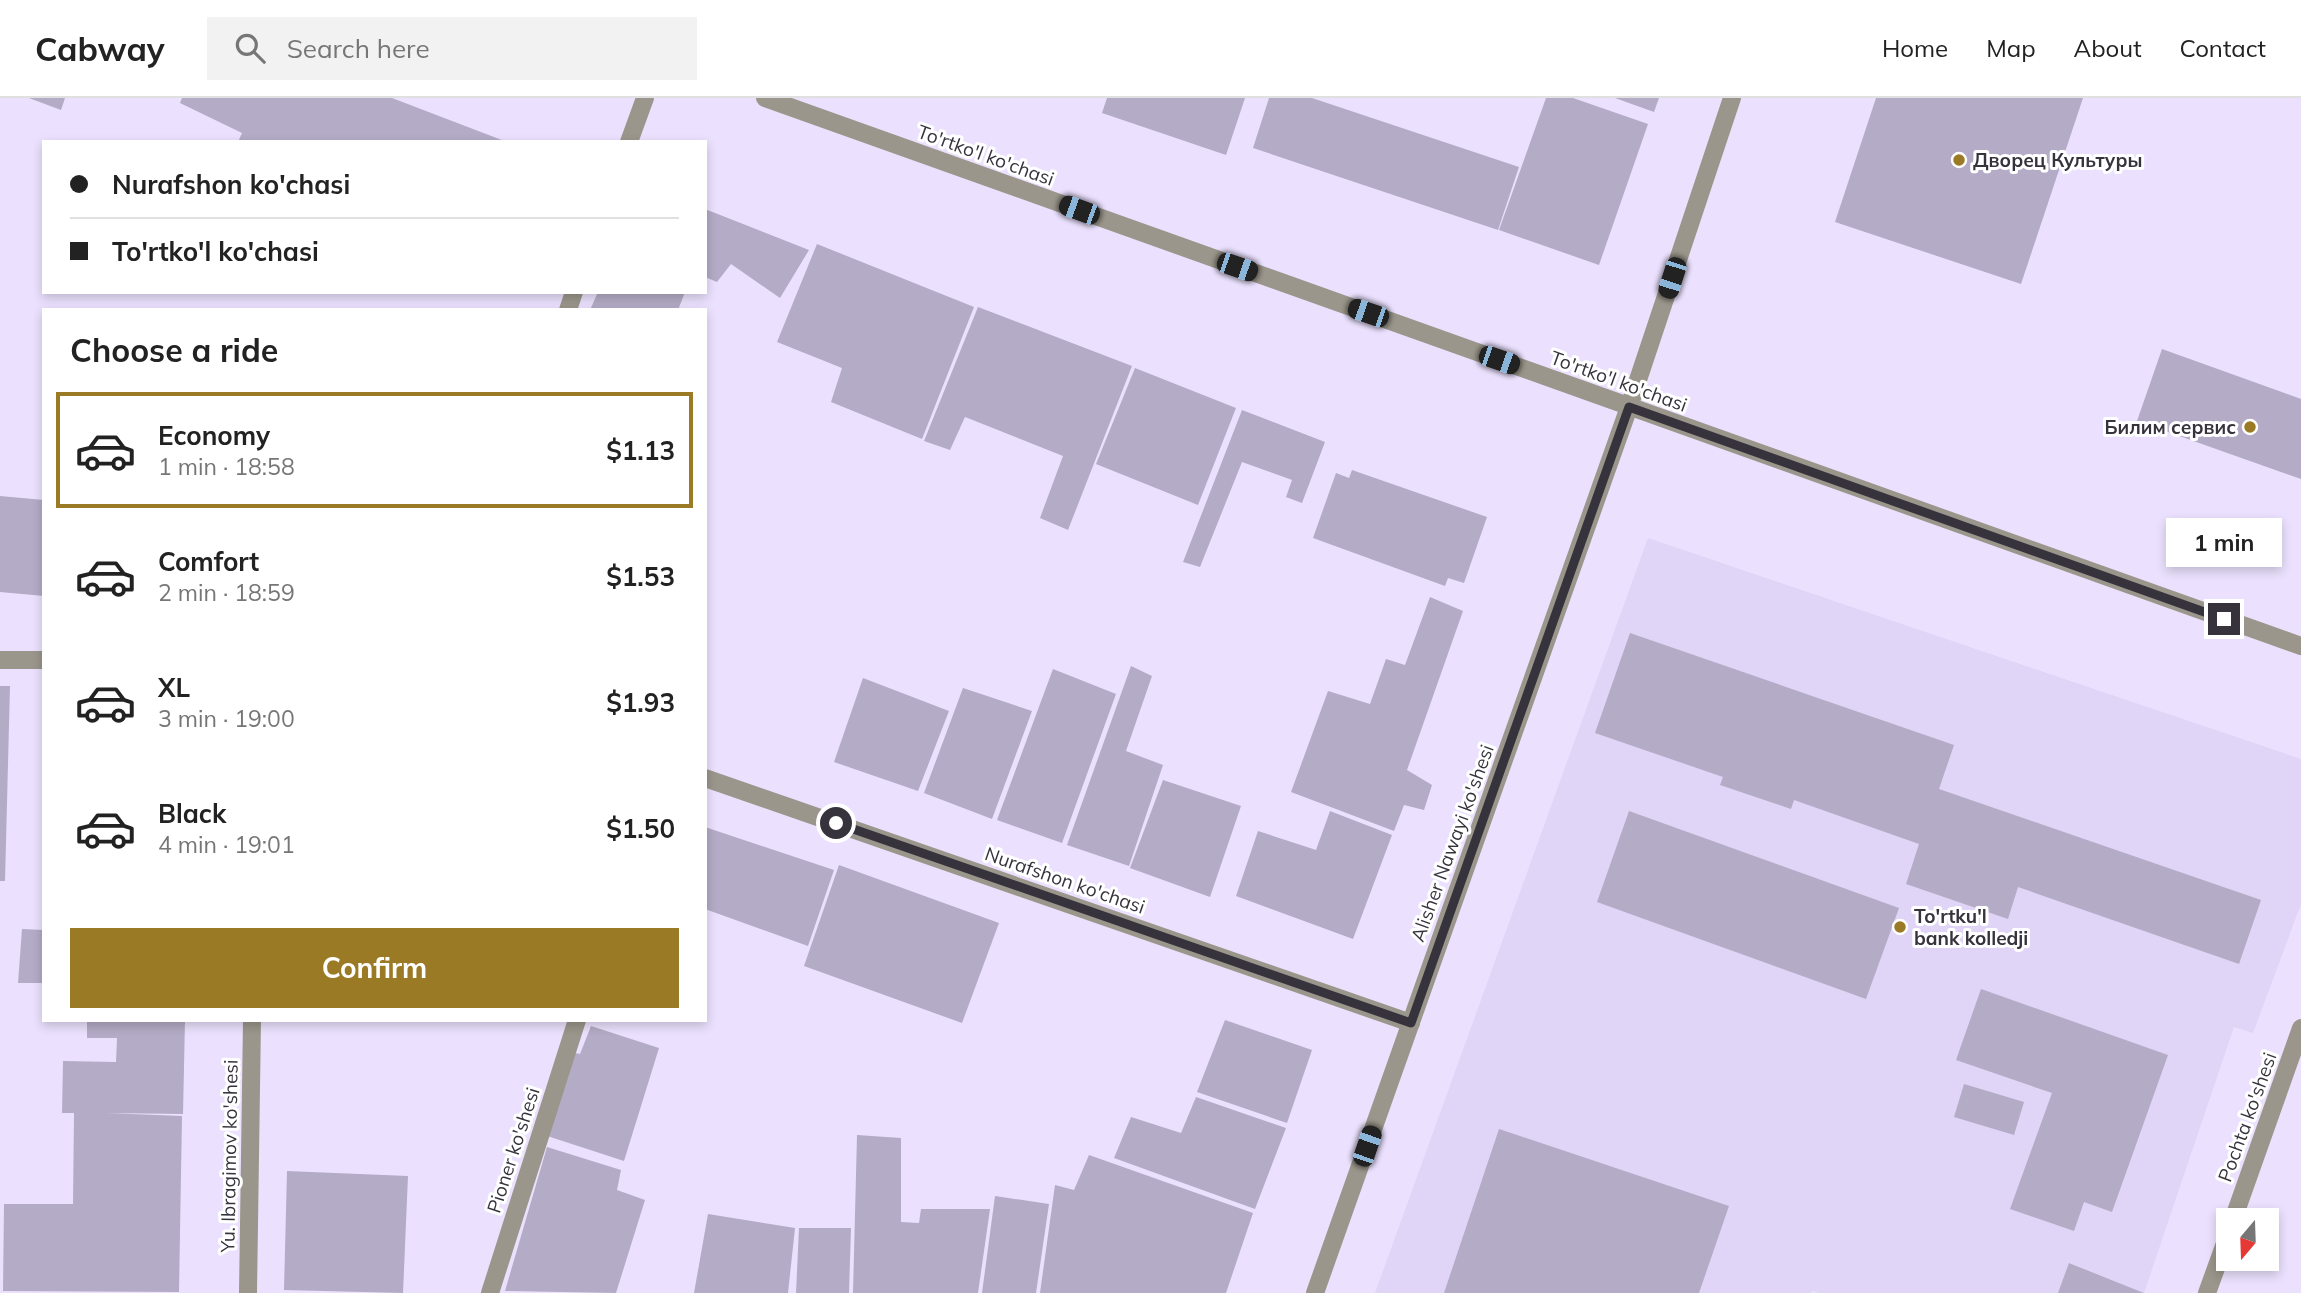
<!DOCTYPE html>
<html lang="en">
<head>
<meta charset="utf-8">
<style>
  body { margin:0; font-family:Mulish,sans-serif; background:#f2f2f2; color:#222; height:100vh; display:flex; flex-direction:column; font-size:26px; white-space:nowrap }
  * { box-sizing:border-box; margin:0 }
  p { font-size:23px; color:#767676 }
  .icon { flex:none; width:38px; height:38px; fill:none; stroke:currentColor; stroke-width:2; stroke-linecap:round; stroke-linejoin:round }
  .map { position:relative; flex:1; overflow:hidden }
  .sheet { position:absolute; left:42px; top:210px; width:665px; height:714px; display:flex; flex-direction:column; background:#fff; border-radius:0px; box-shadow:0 4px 10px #0003 }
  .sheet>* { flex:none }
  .top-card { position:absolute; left:42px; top:42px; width:665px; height:154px; border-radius:0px; box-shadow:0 4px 10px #0003; display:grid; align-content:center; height:154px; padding:0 28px; background:#fff }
  .needle { width:46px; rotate:199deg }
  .tools { position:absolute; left:2216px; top:1110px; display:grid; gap:14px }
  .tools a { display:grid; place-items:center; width:63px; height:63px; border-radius:0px; background:#fff; box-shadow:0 4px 10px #0003; font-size:35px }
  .end { position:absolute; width:32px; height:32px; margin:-16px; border:9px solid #36333d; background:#fff; box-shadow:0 0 0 4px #fff }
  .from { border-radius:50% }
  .bubble { position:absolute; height:49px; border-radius:0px; background:#fff; box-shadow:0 4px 10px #0003; font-size:23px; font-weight:700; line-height:49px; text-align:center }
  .car { position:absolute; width:21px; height:42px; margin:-21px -10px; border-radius:9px; box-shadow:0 0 5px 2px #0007; background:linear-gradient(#222 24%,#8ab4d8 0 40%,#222 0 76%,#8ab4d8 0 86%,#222 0) }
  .top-card b { display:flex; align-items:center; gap:24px; height:66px; font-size:26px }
  .top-card b+b { border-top:2px solid #e0e0e0 }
  .top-card i { width:18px; height:18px; background:#222 }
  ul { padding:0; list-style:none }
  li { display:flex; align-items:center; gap:21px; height:116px; margin:0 14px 10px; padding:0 14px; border:4px solid transparent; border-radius:0px }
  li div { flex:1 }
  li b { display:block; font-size:26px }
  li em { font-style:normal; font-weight:700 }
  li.on { border-color:#9a7a24 }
  li>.icon { width:63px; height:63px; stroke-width:1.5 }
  h2 { padding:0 28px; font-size:32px; line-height:84px }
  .button { display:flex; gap:14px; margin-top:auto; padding:14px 28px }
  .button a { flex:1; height:80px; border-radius:0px; background:#9a7a24; color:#fff; font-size:28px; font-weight:700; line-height:80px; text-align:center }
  header { display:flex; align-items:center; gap:42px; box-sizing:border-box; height:98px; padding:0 35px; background:#fff; border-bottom:2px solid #e0e0e0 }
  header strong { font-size:33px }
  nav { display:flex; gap:38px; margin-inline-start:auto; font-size:24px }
  .search { width:490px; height:63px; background:#f2f2f2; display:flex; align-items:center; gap:18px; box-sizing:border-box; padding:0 24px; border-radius:0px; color:#767676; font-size:26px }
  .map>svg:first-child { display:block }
  .built { fill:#e0d4f7 }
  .building { fill:#b4abc6 }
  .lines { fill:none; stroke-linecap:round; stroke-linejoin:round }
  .minor { stroke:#9b968b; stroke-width:18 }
  .tertiary { stroke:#9b968b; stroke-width:18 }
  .route { stroke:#36333d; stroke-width:9 }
  .poi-dot { fill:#9a7a24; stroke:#fff; stroke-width:2.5 }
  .labels { text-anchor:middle; stroke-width:6; stroke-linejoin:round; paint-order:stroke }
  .street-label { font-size:19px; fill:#36333d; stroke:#fff }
  .poi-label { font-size:19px; font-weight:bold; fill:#36333d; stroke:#fff; text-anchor:start }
</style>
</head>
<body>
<header>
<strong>Cabway</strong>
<div class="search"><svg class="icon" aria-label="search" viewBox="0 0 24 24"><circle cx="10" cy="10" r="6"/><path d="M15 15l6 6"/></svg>Search here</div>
<nav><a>Home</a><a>Map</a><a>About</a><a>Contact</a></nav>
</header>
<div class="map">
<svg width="2301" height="1195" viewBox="0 0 2301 1195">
  <rect width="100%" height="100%" fill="#ebe1fe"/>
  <!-- built -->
  <polygon class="built" points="1648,440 2301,661 2301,806 2253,935 2234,929 2144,1195 2070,1165 2058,1195 1819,1195 1812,1193 1811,1195 1375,1195"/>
  <!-- building -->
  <g class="building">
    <polygon points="29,0 65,0 61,12"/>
    <polygon points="182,0 392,0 507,44 238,44 242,35 180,5"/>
    <polygon points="1107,0 1245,0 1226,57 1102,15"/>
    <polygon points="1269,0 1312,0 1519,69 1498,132 1253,50"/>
    <polygon points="1546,0 1573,0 1648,26 1599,167 1499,132"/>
    <polygon points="1615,0 1659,0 1654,14"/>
    <polygon points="1876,0 2083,0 2021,186 1835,124"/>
    <polygon points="705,111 809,152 780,200 731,166 717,184 705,179"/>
    <polygon points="817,146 974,209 922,341 831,304 842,270 777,244"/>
    <polygon points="598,194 685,194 678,212 590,212"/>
    <polygon points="978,209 1132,268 1068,432 1040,420 1063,358 965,319 950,352 924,343"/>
    <polygon points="2162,251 2301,301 2301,381 2137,323"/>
    <polygon points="1135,270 1236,310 1198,407 1096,366"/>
    <polygon points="1242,312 1325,344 1302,405 1286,399 1292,382 1242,364 1200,469 1183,464"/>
    <polygon points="1352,372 1487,419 1464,485 1448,480 1445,488 1313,440 1336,375 1349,380"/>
    <polygon points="0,398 44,402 44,498 0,494"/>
    <polygon points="1430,499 1463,513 1407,672 1432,687 1424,712 1404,707 1394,733 1291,694 1328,593 1370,606 1386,561 1405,567"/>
    <polygon points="1630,535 1954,647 1939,691 2261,802 2239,866 2018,789 2008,821 1906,786 1919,746 1794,702 1791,711 1720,687 1723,679 1595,635"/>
    <polygon points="1131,568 1152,578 1126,653 1163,667 1129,768 1067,747"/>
    <polygon points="1053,571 1116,596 1062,745 997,722"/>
    <polygon points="863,580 949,613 918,693 834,664"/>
    <polygon points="0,588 10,588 5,783 0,783"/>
    <polygon points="963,590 1032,613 992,721 924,695"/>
    <polygon points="1163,682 1241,708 1210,799 1130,770"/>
    <polygon points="1330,713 1392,737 1353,841 1236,798 1258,733 1316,752"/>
    <polygon points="1629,713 1899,810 1866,901 1597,804"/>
    <polygon points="705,729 834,772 808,848 705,811"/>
    <polygon points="839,767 999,825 962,925 804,868"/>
    <polygon points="22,831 44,832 44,885 18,885"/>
    <polygon points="1981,891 2168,957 2112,1114 2084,1104 2074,1133 2010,1111 2052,995 1956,962"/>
    <polygon points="87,922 185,922 183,1016 106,1015 182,1018 179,1194 3,1193 4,1106 73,1106 74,1015 62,1015 63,963 116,964 117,940 87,940"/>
    <polygon points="1225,922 1312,952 1287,1025 1197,994"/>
    <polygon points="591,928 659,950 624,1063 535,1034 561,952 580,956"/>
    <polygon points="1964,986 2024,1004 2014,1037 1954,1019"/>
    <polygon points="1196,999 1286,1030 1255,1111 1114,1060 1131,1019 1181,1035"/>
    <polygon points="1499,1031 1729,1108 1699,1195 1444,1195"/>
    <polygon points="857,1037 901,1040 901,1124 919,1125 921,1111 990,1111 978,1195 853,1195"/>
    <polygon points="547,1049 621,1072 617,1092 645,1102 616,1195 505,1193"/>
    <polygon points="1089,1057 1253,1115 1226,1195 1040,1195 1055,1087 1074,1092"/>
    <polygon points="287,1073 408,1078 403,1195 284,1192"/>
    <polygon points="995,1098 1049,1106 1036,1195 982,1195"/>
    <polygon points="708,1116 795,1130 788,1195 694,1195"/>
    <polygon points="799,1130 851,1130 849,1195 796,1195"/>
    <polygon points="2069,1165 2144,1195 2058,1195"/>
  </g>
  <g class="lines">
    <!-- minor -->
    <g class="minor">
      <polyline points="629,44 645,0"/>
      <polyline points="568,212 574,194"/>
      <polyline points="0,562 44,562"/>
      <polyline points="705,680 1411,925"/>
      <polyline points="2233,1122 2301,930"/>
      <polyline points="248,1195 252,922"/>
      <polyline points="490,1195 577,922"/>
      <polyline points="2207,1195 2228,1137"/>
    </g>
    <!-- tertiary -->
    <g class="tertiary">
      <polyline points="765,0 2301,548"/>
      <polyline points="1315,1195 1629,309 1732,0"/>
    </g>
  </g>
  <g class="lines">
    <!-- route -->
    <polyline class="route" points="836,725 1411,925 1629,309 2224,521"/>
  </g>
  <!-- markers -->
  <g class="poi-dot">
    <circle cx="1959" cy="62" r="7"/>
    <circle cx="2250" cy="329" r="7"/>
    <circle cx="1900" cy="829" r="7"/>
  </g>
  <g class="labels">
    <!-- street labels -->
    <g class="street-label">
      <text transform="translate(986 57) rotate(20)" y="7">To'rtko'l ko'chasi</text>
      <text transform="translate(1619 283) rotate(20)" y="7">To'rtko'l ko'chasi</text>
      <text transform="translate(1452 745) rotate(-70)" y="7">Alisher Nawayi ko'shesi</text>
      <text transform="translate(1065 782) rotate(19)" y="7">Nurafshon ko'chasi</text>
      <text transform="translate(2247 1019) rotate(-70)" y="7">Pochta ko'shesi</text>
      <text transform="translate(513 1052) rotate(-72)" y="7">Pioner ko'shesi</text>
      <text transform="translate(229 1058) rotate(-89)" y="7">Yu. Ibragimov ko'shesi</text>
    </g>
    <!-- poi labels -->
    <g class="poi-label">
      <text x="1973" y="69">Дворец Культуры</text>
      <text x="2236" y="336" text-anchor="end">Билим сервис</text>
      <text x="1914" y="825">To'rtku'l<tspan x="1914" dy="22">bank kolledji</tspan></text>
    </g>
  </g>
</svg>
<div class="tools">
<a><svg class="needle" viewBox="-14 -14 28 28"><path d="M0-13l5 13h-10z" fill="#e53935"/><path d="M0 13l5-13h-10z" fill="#767676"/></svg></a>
</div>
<i class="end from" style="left:836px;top:725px"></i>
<i class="end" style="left:2224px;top:521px"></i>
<div class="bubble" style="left:2166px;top:420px;width:116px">1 min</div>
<i class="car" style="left:1079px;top:112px;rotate:290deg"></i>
<i class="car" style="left:1237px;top:169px;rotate:109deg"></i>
<i class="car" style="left:1672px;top:180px;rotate:198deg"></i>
<i class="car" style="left:1368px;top:215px;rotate:289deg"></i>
<i class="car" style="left:1499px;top:262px;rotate:109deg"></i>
<i class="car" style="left:1367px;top:1048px;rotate:19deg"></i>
<div class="top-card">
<b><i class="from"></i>Nurafshon ko'chasi</b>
<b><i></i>To'rtko'l ko'chasi</b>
</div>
<section class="sheet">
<h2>Choose a ride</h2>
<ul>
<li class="on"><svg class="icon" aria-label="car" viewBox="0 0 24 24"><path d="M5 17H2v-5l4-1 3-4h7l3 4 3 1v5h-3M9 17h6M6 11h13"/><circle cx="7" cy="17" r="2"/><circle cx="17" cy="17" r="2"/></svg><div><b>Economy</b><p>1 min · 18:58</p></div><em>$1.13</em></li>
<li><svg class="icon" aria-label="car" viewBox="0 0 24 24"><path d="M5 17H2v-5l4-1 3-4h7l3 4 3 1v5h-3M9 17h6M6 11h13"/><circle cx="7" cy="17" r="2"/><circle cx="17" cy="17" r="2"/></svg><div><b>Comfort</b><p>2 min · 18:59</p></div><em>$1.53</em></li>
<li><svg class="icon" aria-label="car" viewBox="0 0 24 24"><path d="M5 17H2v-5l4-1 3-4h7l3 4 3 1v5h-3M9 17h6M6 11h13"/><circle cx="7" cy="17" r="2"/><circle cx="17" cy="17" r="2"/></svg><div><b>XL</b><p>3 min · 19:00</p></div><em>$1.93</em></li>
<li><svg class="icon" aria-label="car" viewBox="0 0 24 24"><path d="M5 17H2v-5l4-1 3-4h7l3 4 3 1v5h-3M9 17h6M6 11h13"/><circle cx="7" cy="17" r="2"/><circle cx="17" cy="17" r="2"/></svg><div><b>Black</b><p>4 min · 19:01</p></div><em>$1.50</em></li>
</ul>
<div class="button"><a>Confirm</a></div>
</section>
</div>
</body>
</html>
